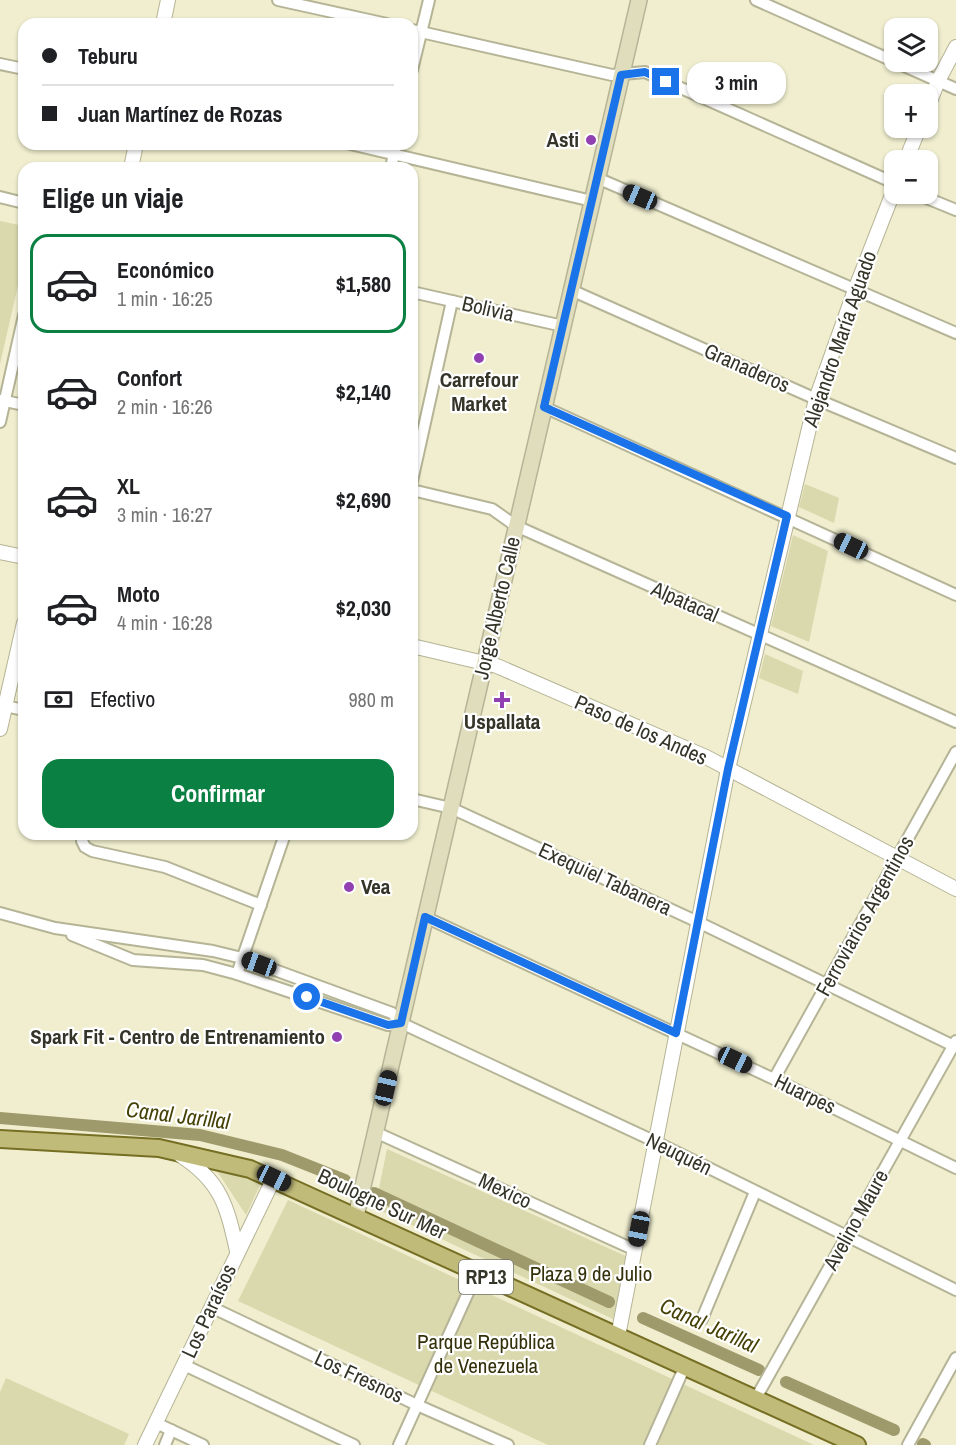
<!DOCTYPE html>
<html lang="es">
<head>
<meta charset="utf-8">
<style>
  body { margin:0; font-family:"Archivo Narrow",sans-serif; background:#f6f6f6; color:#202124; height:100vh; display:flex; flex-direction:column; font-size:22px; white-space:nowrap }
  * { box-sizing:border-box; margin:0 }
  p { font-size:20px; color:#757577 }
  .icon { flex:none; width:33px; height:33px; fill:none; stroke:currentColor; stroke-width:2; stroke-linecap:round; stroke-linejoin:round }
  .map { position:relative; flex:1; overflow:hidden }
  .sheet { position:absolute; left:18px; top:162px; width:400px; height:678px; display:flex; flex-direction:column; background:#fff; border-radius:18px; box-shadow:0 2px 4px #0004 }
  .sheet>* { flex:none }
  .hud { position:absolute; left:18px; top:18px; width:400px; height:132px; border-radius:18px; box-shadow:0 2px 4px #0004; display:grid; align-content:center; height:132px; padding:0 24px; background:#fff }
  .tools { position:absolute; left:884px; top:18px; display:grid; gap:12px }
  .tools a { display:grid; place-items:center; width:54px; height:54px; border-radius:12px; background:#fff; box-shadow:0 2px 4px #0004; font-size:30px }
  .end { position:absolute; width:27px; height:27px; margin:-14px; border:8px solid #1a73e8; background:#fff; box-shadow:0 0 0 3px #fff }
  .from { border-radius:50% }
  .bubble { position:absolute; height:42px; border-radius:18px; background:#fff; box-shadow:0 2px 4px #0004; font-size:20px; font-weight:800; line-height:42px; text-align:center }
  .car { position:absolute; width:18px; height:36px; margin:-18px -9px; border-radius:8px; box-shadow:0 0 4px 2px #0007; background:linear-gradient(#222 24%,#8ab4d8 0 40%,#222 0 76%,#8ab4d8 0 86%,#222 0) }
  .hud b { display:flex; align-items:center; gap:21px; height:57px; font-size:22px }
  .hud b+b { border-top:2px solid #e0e0e0 }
  .hud i { width:15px; height:15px; background:#202124 }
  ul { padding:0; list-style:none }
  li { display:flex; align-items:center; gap:18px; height:99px; margin:0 12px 9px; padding:0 12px; border:3px solid transparent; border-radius:18px }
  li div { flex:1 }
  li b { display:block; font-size:22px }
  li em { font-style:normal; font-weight:800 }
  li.selected { border-color:#0b8043 }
  li>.icon { width:54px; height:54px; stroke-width:1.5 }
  h2 { padding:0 24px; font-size:27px; line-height:72px }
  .pay { display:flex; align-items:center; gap:15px; height:66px; padding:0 24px; font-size:22px }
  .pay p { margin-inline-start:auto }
  .action { display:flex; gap:12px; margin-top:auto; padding:12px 24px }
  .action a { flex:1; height:69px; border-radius:18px; background:#0b8043; color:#fff; font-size:24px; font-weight:800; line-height:69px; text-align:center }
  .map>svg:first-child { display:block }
  .green { fill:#dad8ad }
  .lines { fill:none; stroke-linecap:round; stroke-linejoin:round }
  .canal { stroke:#9e9a6c; stroke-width:12 }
  .minor-casing { stroke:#b5b496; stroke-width:14 }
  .tertiary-casing { stroke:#b5b496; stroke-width:16 }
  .secondary-casing { stroke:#b5b496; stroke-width:18 }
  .primary-casing { stroke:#756e23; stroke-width:20 }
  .minor { stroke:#fff; stroke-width:10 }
  .tertiary { stroke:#fff; stroke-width:14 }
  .secondary { stroke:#e0ddbc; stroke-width:15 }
  .primary { stroke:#c1bb7a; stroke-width:16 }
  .route { stroke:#1a73e8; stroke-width:8 }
  .poi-dot { fill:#9040b0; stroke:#fff; stroke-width:2 }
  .labels { text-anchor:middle; stroke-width:4.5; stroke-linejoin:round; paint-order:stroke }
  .shield { fill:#fff; stroke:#717168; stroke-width:1.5 }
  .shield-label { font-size:20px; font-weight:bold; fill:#343428 }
  .poi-label { font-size:21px; font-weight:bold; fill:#343428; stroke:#fff; text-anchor:end }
  .street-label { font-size:21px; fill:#343428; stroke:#fff }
  .park-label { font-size:21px; fill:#34310a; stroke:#fff }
  .water-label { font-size:22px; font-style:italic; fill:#464105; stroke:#fff }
</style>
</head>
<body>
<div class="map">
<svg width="956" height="1445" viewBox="0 0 956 1445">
  <rect width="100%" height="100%" fill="#f0eecf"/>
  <!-- green -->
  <g class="green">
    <polygon points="0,221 24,226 24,259 0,364"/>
    <polygon points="805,484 839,498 834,523 799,507"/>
    <polygon points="793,535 828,551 809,642 771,626"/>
    <polygon points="765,654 803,671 798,694 759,678"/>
    <polygon points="387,1149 628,1257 613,1319 375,1208"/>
    <polygon points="213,1165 263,1179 246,1215"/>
    <polygon points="288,1200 814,1445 548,1445 238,1301"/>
    <polygon points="6,1378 129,1434 124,1445 0,1445 0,1392"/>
  </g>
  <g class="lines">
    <!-- canal -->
    <g class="canal">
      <polyline points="0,1118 200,1135 282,1155 345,1180"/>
      <polyline points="374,1193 609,1302"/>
      <polyline points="643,1318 759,1370"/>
      <polyline points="786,1382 894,1430"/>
      <polyline points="923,1444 925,1445"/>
    </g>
    <defs>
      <g id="minor">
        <polyline points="278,0 387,24"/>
        <polyline points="756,0 956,89"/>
        <polyline points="412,30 612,75 645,72 894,183"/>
        <polyline points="0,64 24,69"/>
        <polyline points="412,70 429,0"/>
        <polyline points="350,144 592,201"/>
        <polyline points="391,168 396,144"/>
        <polyline points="597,178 956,333"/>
        <polyline points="917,194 956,210"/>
        <polyline points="0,197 24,203"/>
        <polyline points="571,290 816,399 956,458"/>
        <polyline points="412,292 563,326"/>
        <polyline points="0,400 24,405"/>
        <polyline points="544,407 956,595"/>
        <polyline points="0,422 24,315"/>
        <polyline points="412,481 452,301"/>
        <polyline points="412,490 492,509 516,526 956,722"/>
        <polyline points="0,705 24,710"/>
        <polyline points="412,799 451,808 698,922 956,1047"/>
        <polyline points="83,834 82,841 85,847 92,851 165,867 261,905"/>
        <polyline points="0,913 55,928 213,951 242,958 392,1013 401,1023 656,1142 956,1290"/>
        <polyline points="425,917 774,1079 956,1168"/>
        <polyline points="72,935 133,960 203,965 237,974 388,1025 401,1023"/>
        <polyline points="237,974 285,834"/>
        <polyline points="774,1079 956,752"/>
        <polyline points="375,1132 635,1250"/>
        <polyline points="211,1307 417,1405 508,1445"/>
        <polyline points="702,1319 755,1192"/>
        <polyline points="184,1365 354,1445"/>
        <polyline points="756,1398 956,1041"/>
        <polyline points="156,1423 203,1445"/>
        <polyline points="165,1445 171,1430"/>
        <polyline points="399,1445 477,1273"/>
        <polyline points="650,1445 685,1366"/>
        <polyline points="908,1445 956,1358"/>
      </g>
      <g id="tertiary">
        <polyline points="163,24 168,0"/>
        <polyline points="927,109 938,81 956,47"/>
        <polyline points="906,160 919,128"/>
        <polyline points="131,168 136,144"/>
        <polyline points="0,552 24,557"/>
        <polyline points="412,646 497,666 706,757 956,889"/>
        <polyline points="0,729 24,623"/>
        <path d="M180 1155C221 1181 227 1206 237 1251"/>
        <polyline points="618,1336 728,769 816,399 855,290 894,190"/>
        <polyline points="145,1445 274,1178"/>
      </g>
      <polyline id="secondary" points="356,1216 639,0"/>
      <polyline id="primary" points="0,1139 159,1148 250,1169 857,1445"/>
    </defs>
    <!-- minor casing -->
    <use href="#minor" class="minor-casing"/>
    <!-- tertiary casing -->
    <use href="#tertiary" class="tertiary-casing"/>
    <!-- secondary casing -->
    <use href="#secondary" class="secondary-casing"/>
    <!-- primary casing -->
    <use href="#primary" class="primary-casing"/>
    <!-- minor -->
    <use href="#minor" class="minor"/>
    <!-- tertiary -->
    <use href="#tertiary" class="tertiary"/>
    <!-- secondary -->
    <use href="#secondary" class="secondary"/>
    <!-- primary -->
    <use href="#primary" class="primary"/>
  </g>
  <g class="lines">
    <!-- route -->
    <polyline class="route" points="307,997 388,1025 401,1023 425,917 676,1033 728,769 787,516 544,407 621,75 645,72 666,82"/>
  </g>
  <!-- markers -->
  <g class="poi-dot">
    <circle cx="591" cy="140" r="6"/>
    <circle cx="479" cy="358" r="6"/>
    <path d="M499 691h6v6h6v6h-6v6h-6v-6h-6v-6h6z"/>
    <circle cx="349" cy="887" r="6"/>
    <circle cx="337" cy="1037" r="6"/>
  </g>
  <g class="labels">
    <!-- shield labels -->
    <rect class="shield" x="459" y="1260" width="54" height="34" rx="4.5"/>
    <g class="shield-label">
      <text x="486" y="1284">RP13</text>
    </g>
    <!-- poi labels -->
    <g class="poi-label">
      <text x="579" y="147">Asti</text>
      <text x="479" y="387" text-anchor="middle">Carrefour<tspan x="479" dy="24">Market</tspan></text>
      <text x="502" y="729" text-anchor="middle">Uspallata</text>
      <text x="361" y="894" text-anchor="start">Vea</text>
      <text x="325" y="1044">Spark Fit - Centro de Entrenamiento</text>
    </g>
    <!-- street labels -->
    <g class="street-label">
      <text transform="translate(488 309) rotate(13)" y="7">Bolivia</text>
      <text transform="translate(840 339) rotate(-71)" y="7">Alejandro María Aguado</text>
      <text transform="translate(747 368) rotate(24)" y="7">Granaderos</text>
      <text transform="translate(685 602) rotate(24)" y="7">Alpatacal</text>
      <text transform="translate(497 608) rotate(-77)" y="7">Jorge Alberto Calle</text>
      <text transform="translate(641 730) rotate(24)" y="7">Paso de los Andes</text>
      <text transform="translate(605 879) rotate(25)" y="7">Exequiel Tabanera</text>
      <text transform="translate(865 916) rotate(-61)" y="7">Ferroviarios Argentinos</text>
      <text transform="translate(805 1094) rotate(26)" y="7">Huarpes</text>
      <text transform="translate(679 1154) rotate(26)" y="7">Neuquén</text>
      <text transform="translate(505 1191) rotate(25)" y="7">Mexico</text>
      <text transform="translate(382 1204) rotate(25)" y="7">Boulogne Sur Mer</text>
      <text transform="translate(856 1220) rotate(-61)" y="7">Avelino Maure</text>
      <text transform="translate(209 1311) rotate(-65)" y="7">Los Paraísos</text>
      <text transform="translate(359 1377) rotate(25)" y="7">Los Fresnos</text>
    </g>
    <!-- park labels -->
    <g class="park-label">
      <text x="591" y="1281">Plaza 9 de Julio</text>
      <text x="486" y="1349">Parque República<tspan x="486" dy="24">de Venezuela</tspan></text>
    </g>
    <!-- water labels -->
    <g class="water-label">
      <text transform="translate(178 1115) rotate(7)" y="8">Canal Jarillal</text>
      <text transform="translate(709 1325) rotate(24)" y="8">Canal Jarillal</text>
    </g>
  </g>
</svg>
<div class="tools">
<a><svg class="icon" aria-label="layers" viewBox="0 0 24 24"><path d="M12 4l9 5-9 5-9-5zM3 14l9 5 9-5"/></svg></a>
<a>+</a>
<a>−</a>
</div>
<i class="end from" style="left:307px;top:997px"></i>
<i class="end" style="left:666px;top:82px"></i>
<div class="bubble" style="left:687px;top:62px;width:99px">3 min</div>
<i class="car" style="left:640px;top:197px;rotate:293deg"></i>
<i class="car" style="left:851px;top:546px;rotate:295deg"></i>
<i class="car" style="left:259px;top:964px;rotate:290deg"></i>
<i class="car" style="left:735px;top:1060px;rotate:115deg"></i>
<i class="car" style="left:386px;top:1088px;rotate:13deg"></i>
<i class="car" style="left:274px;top:1178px;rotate:115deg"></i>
<i class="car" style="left:639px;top:1229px;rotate:191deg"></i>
<div class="hud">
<b><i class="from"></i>Teburu</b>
<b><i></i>Juan Martínez de Rozas</b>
</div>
<section class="sheet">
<h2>Elige un viaje</h2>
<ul>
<li class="selected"><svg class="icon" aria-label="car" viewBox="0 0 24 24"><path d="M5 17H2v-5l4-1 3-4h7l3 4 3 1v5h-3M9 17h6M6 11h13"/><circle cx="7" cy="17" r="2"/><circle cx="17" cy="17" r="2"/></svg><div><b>Económico</b><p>1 min · 16:25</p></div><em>$1,580</em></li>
<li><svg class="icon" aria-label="car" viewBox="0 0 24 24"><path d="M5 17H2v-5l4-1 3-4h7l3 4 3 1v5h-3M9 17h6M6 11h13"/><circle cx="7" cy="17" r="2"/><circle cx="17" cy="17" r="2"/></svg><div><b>Confort</b><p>2 min · 16:26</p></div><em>$2,140</em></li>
<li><svg class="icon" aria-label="car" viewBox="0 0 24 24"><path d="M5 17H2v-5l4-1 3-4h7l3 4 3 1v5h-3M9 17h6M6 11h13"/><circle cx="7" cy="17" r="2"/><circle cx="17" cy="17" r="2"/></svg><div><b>XL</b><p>3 min · 16:27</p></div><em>$2,690</em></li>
<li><svg class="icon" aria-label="car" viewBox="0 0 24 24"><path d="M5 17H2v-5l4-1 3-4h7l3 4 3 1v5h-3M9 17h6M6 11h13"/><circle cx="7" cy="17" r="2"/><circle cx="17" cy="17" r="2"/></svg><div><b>Moto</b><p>4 min · 16:28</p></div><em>$2,030</em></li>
</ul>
<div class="pay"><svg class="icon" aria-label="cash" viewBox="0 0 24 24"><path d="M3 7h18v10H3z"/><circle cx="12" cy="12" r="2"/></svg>Efectivo<p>980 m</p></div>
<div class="action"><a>Confirmar</a></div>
</section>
</div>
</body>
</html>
